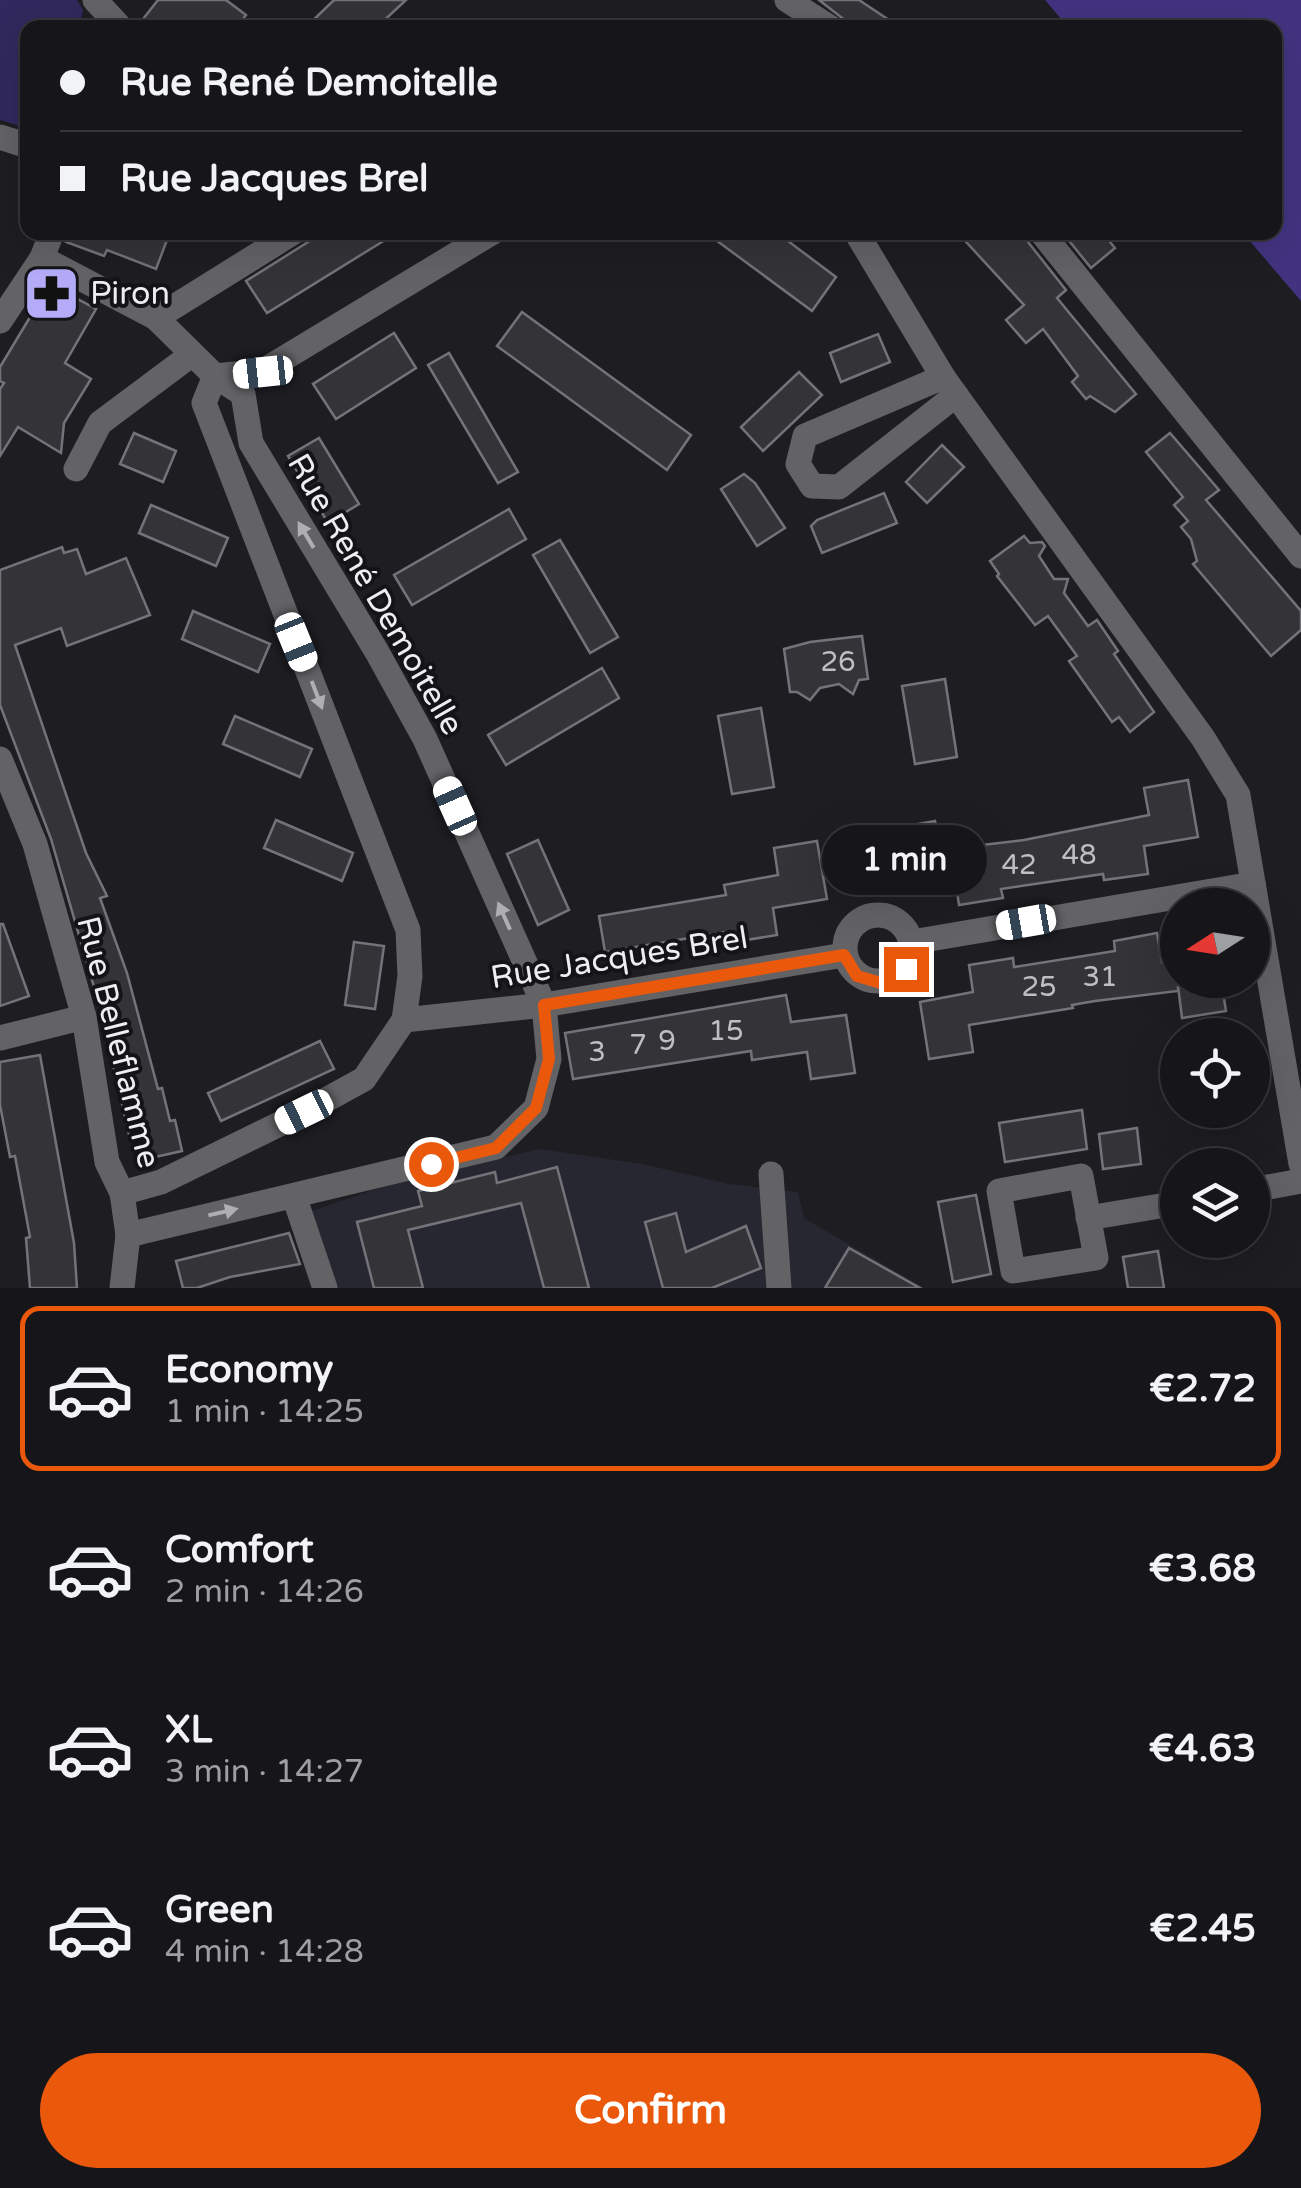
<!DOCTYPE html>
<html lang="en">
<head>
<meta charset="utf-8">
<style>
  body { margin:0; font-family:"Varela Round",sans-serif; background:#1f1f23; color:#f1f3f6; height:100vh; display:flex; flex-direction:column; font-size:38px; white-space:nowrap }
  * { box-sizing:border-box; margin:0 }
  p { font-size:32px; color:#9e9fa2 }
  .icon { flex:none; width:55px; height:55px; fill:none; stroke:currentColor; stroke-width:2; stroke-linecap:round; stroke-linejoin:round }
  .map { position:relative; height:1288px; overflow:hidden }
  .sheet { display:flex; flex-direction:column; background:#16161a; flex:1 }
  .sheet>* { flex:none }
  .banner { position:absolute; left:20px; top:20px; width:1262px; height:220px; border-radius:20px; box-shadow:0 10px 40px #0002,0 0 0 2px #353539; display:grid; align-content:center; height:220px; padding:0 40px; background:#16161a }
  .needle { width:65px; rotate:258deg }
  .buttons { position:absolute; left:1160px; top:888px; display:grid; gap:20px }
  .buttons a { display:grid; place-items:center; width:110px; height:110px; border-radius:50%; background:#16161a; box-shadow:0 10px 40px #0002,0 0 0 2px #353539; font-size:50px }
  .end { position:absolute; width:45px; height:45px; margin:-22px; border:12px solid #ea580c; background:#fff; box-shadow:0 0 0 5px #fff }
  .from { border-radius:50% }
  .bubble { position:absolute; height:70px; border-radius:35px; background:#16161a; box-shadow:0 10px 40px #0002,0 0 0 2px #353539; font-size:32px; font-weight:700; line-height:70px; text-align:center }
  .car { position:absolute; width:30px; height:60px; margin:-30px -15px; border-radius:12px; box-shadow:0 0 8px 2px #0007; background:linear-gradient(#fff 24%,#345 0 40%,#fff 0 76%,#345 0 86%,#fff 0) }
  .banner b { display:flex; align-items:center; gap:35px; height:95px; font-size:38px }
  .banner b+b { border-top:2px solid #353539 }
  .banner i { width:25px; height:25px; background:#f1f3f6 }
  ul { padding:18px 0 0; list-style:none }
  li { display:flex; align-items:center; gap:30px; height:165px; margin:0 20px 15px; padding:0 20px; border:5px solid transparent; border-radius:20px }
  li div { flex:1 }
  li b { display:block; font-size:38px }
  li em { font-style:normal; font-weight:700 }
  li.active { border-color:#ea580c }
  li>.icon { width:90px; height:90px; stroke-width:1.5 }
  .primary-button { display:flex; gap:20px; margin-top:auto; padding:20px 40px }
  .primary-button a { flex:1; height:115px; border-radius:60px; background:#ea580c; color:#fff; font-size:40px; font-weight:700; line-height:115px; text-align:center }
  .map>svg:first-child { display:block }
  .built { fill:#272731 }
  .green { fill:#31285d }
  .forest { fill:#423380 }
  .building { fill:#333338; stroke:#737379; stroke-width:2.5 }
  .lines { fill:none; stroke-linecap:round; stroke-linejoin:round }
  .minor { stroke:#636366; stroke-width:25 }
  .oneway { fill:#afafb2 }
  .route { stroke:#ea580c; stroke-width:12 }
  .labels { text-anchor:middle; stroke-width:8; stroke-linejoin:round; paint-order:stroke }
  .number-label { font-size:28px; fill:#bfbfc3 }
  .poi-label { font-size:32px; fill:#eeeef1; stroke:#141418; text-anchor:start }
  .street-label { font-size:32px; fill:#eeeef1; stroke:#141418 }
</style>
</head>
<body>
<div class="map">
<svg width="1301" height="1288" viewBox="0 0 1301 1288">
  <rect width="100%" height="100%" fill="#1d1d22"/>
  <!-- built -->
  <polygon class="built" points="540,1149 642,1164 729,1184 798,1192 804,1218 924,1288 311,1288 291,1218 388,1185"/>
  <!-- green -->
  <polygon class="green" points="0,0 77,0 83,10 79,27 28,28 27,128 0,120"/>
  <!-- forest -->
  <polygon class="forest" points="1045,0 1301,0 1301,301 1243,233 1275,232 1275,28 1068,27"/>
  <!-- building -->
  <g class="building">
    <polygon points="158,0 226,0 246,15 236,28 136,28"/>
    <polygon points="334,0 406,0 376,28 305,28"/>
    <polygon points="819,0 859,0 901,28 855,28"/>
    <polygon points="68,232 170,232 156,269 107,250 104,256 66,242"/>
    <polygon points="324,232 398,232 267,313 246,281"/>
    <polygon points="705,232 776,232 836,277 812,311"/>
    <polygon points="957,232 1025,232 1028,242 1066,290 1057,298 1136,394 1115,412 1090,396 1086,399 1072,382 1078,376 1043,329 1026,343 1006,320 1024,305"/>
    <polygon points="1062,232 1102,232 1115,248 1091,268"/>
    <polygon points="50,284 96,309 65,363 91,379 64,423 61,453 18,427 0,456 0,389 4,383 0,381 0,367"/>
    <polygon points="522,312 691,435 667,470 497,346"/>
    <polygon points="394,333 416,368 336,419 313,384"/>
    <polygon points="878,334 890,362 841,382 830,353"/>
    <polygon points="449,353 518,472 498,483 428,365"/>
    <polygon points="799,372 822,395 763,451 741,427"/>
    <polygon points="134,433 176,451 163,482 120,464"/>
    <polygon points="1170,433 1219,490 1206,500 1301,611 1301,630 1271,656 1193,564 1197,561 1191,539 1181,527 1188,521 1174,505 1183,497 1146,452"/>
    <polygon points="319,438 359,504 328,523 288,456"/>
    <polygon points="942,445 964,467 927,503 906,482"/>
    <polygon points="744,474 755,483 785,528 757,546 721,489"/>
    <polygon points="884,493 897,523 822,553 811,526 817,520"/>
    <polygon points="151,505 228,538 216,566 139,533"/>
    <polygon points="509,509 526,539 412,605 394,575"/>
    <polygon points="1024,536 1030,543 1042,542 1045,546 1039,556 1054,579 1068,579 1064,593 1088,626 1097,620 1118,651 1114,654 1154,712 1130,732 1119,717 1112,722 1069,661 1077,656 1048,616 1035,625 997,576 999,574 990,561"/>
    <polygon points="560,540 618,637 590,653 533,555"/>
    <polygon points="62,547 64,553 77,549 86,574 126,558 150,615 67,646 61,628 15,645 86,853 107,896 100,898 127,973 158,1089 162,1088 170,1121 175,1120 182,1151 146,1159 140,1136 130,1139 101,1011 51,839 0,705 0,570"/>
    <polygon points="193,611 270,644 258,672 182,639"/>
    <polygon points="862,636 868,679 859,680 853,694 839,684 820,688 810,700 797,692 790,692 784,649 810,642"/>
    <polygon points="602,668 619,698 506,765 488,735"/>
    <polygon points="945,679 957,757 915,764 902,686"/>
    <polygon points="761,708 774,787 732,794 718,716"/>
    <polygon points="235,716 312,749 300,777 223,744"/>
    <polygon points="1188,780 1198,837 1144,846 1148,874 1104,880 1103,874 1001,889 1003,898 959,905 955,878 901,887 891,829 935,821 940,850 1024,840 1149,815 1144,788"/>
    <polygon points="276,820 353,853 342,881 264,848"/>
    <polygon points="538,840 569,910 538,925 507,854"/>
    <polygon points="817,841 827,899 773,908 777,935 734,942 732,931 605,952 599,916 726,895 724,885 778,875 774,848"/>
    <polygon points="0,924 3,924 29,996 0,1006"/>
    <polygon points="1157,933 1162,962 1178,959 1178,980 1221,980 1226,1011 1182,1018 1178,986 1178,991 1095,1001 1072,1005 1073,1008 969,1025 973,1052 929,1059 920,1002 973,992 969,965 1013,958 1014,967 1115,951 1114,941"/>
    <polygon points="354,942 384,946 375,1009 345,1005"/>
    <polygon points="786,995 791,1022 846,1015 855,1073 811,1079 807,1052 752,1060 751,1051 573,1079 565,1033"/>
    <polygon points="320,1041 334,1069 221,1121 208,1093"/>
    <polygon points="40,1055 74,1243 77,1288 30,1288 26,1238 30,1237 15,1156 10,1157 0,1105 0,1062"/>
    <polygon points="1082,1110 1087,1149 1005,1162 999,1123"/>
    <polygon points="1137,1128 1141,1164 1103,1169 1099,1134"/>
    <polygon points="557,1167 589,1288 544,1288 521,1203 408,1230 423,1288 374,1288 357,1222 422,1206 418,1191 495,1172 497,1183"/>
    <polygon points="976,1195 991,1274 953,1282 938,1202"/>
    <polygon points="676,1213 686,1252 746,1226 761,1268 712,1288 663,1288 645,1222"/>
    <polygon points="289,1233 300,1264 230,1277 197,1288 183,1288 176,1261"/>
    <polygon points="849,1248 920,1288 825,1288"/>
    <polygon points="1158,1251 1164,1288 1128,1288 1123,1257"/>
  </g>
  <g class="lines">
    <!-- minor -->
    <g class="minor">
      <polyline points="95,0 120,27"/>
      <polyline points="787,0 831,28"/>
      <polyline points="0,137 28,146"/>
      <polyline points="856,232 943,377 1203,738 1238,795 1301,1164"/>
      <polyline points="1041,232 1301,556"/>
      <polyline points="42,258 156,318 215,376 263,371 493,232"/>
      <polyline points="156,318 294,232"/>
      <polyline points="0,321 42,258 52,232"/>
      <polyline points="943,377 805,436 798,464 812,486 839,487 956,395"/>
      <polyline points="76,469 100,423 191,355"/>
      <polyline points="0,759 35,844 84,1017 107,1162 122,1193 128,1235 122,1288"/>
      <circle cx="878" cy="948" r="33"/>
      <polyline points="912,942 1253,884"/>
      <polyline points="404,1020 544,1005 844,955"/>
      <polyline points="0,1038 84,1017"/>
      <polyline points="771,1174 779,1288"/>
      <polygon points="1081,1176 1096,1258 1013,1271 999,1191"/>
      <polyline points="1252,1190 1301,1181"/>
      <polyline points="122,1193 161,1182 304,1112 364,1079 404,1020 410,976 408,930 204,403 215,376 243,394 251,443 377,652 425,739 544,1005 549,1059 536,1108 496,1147 128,1235"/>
      <polyline points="294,1196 325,1288"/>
      <polyline points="1088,1218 1178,1203"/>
    </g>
  </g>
  <!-- one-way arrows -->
  <defs><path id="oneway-solid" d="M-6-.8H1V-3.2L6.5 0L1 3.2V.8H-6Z" transform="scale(2.5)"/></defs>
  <g class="oneway">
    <use href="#oneway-solid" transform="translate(306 535) rotate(-121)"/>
    <use href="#oneway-solid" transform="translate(317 695) rotate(69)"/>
    <use href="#oneway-solid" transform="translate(504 916) rotate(-114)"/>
    <use href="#oneway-solid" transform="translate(223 1212) rotate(-13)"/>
  </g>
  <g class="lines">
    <!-- route -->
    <polyline class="route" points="431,1164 496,1148 536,1108 549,1059 544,1005 844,955 857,976 881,983 906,969"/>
  </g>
  <!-- icons -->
  <defs>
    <symbol id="pharmacy-square" viewBox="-11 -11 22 22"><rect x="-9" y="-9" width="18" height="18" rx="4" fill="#b4acf9" stroke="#141418"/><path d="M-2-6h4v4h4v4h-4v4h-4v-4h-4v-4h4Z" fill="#111"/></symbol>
  </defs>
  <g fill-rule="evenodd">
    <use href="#pharmacy-square" x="20" y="262" width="63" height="63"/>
  </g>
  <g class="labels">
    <!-- number labels -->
    <g class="number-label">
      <text x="838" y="671">26</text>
      <text x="1079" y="864">48</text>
      <text x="1019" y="874">42</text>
      <text x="1100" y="986">31</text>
      <text x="1039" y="996">25</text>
      <text x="726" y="1040">15</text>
      <text x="667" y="1050">9</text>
      <text x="638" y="1054">7</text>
      <text x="597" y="1061">3</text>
    </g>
    <!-- poi labels -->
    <g class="poi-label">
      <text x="90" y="304">Piron</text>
    </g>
    <!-- street labels -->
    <g class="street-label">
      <text transform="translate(376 594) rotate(60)" y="11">Rue René Demoitelle</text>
      <text transform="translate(619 957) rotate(-9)" y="11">Rue Jacques Brel</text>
      <text transform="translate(119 1042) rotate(76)" y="11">Rue Belleflamme</text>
    </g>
  </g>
</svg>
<div class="buttons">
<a><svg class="needle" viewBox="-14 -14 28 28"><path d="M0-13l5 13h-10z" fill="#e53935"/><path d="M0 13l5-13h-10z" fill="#9e9fa2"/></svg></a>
<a><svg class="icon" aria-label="locate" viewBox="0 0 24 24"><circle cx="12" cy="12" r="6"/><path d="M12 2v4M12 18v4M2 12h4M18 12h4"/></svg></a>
<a><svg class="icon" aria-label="layers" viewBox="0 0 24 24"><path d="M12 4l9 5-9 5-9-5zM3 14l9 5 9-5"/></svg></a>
</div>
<i class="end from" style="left:431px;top:1164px"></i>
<i class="end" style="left:906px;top:969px"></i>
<div class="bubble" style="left:822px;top:825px;width:165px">1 min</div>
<i class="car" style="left:263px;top:372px;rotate:264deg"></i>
<i class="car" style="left:296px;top:642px;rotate:158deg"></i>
<i class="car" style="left:455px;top:806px;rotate:336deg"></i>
<i class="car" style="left:1026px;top:922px;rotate:260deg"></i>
<i class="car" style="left:304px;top:1112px;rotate:244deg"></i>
<div class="banner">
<b><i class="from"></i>Rue René Demoitelle</b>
<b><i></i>Rue Jacques Brel</b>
</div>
</div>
<section class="sheet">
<ul>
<li class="active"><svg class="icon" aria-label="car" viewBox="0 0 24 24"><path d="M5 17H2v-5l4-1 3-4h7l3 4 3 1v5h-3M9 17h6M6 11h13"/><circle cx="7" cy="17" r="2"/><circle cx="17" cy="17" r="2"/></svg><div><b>Economy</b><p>1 min · 14:25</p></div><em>€2.72</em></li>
<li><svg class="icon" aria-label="car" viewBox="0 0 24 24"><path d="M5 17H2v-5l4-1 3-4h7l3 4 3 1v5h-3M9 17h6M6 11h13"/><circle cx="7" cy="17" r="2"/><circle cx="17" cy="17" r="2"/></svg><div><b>Comfort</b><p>2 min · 14:26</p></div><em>€3.68</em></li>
<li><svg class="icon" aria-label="car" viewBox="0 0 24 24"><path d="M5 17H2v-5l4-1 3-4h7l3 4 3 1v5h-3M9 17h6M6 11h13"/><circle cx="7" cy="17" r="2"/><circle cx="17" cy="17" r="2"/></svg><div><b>XL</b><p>3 min · 14:27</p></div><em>€4.63</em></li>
<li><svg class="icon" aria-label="car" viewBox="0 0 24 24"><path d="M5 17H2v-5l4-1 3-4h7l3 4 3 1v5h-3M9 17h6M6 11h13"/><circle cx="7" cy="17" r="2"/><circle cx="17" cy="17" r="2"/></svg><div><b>Green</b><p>4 min · 14:28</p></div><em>€2.45</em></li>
</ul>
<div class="primary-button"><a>Confirm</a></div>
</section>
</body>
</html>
